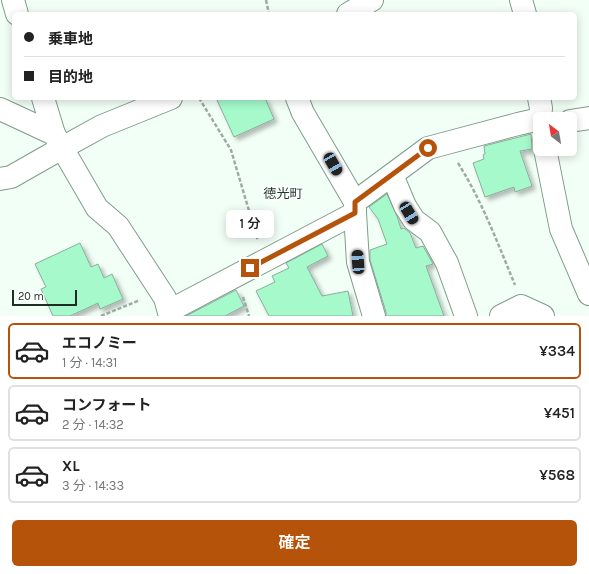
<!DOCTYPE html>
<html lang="ja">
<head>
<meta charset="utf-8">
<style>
  body { margin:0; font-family:Karla,"Noto Sans JP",sans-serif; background:#f6f6f6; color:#222; height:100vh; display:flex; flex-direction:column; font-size:15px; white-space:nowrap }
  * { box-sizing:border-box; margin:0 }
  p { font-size:13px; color:#767676 }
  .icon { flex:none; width:22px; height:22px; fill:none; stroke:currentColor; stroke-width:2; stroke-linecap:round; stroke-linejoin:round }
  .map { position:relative; height:316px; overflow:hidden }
  .side { display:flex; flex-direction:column; background:#fff; flex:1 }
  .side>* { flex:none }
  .banner { position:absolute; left:12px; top:12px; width:565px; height:88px; border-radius:6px; box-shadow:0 2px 10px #0003; display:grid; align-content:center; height:88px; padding:0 12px; background:#fff }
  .needle { width:26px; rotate:329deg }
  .buttons { position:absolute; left:533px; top:112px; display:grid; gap:8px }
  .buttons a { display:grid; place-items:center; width:44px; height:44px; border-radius:6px; background:#fff; box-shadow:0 2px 10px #0003; font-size:20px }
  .scale { position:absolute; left:12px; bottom:10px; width:65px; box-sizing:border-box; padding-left:4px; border:2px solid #1f2b24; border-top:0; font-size:11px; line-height:14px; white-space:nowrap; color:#1f2b24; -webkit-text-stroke:3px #fff; paint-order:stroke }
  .end { position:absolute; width:18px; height:18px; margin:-9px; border:5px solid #b45309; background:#fff; box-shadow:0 0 0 2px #fff }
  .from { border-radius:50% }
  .bubble { position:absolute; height:28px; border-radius:6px; background:#fff; box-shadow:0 2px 10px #0003; font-size:13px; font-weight:600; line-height:28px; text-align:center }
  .car { position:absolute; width:12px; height:24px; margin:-12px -6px; border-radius:5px; box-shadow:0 0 3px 1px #0007; background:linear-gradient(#222 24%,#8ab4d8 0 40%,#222 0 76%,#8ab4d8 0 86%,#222 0) }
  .banner b { display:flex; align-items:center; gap:14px; height:38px; font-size:15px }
  .banner b+b { border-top:1px solid #e0e0e0 }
  .banner i { width:10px; height:10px; background:#222 }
  ul { padding:7px 0 0; list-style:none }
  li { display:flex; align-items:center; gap:12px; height:56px; margin:0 8px 6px; padding:0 4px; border:2px solid #e0e0e0; border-radius:6px }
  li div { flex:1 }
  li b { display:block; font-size:15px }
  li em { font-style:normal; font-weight:600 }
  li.on { border-color:#b45309 }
  li>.icon { width:36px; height:36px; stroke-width:1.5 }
  .cta { display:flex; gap:8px; margin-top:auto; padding:8px 12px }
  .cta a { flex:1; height:46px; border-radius:6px; background:#b45309; color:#fff; font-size:16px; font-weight:600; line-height:46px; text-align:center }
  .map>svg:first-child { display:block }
  .building { fill:#a5f9cb; stroke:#8fac9b; filter:url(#shadow) }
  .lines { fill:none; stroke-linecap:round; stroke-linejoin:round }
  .minor-casing { stroke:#809d8c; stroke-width:24 }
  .path { stroke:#9eaaa3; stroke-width:2.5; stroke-dasharray:4 2; stroke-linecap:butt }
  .minor { stroke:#fff; stroke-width:22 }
  .route { stroke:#b45309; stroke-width:5 }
  .labels { text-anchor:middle; stroke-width:3; stroke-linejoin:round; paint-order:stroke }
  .quarter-label { font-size:13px; fill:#1d3729; stroke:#fff }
</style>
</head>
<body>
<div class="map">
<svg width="589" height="316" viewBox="0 0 589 316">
  <defs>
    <filter id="shadow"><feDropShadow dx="3.5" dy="3.5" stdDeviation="2" flood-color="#0004"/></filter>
  </defs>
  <rect width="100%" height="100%" fill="#f2fff7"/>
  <!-- building -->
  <g class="building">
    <polygon points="216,98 265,98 274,119 234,137"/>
    <polygon points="531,134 532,149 520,151 532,186 515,192 514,187 485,197 473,163 484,159 483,155 485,154 484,146"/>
    <polygon points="387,194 397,216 401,229 404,228 410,233 416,248 423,246 433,264 426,266 444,316 386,316 386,312 370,260 370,250 387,244 378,219 369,207"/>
    <polygon points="80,243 91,267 98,264 104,278 112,274 123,299 100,309 98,303 70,316 53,316 41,289 46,287 35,264"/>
    <polygon points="322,244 328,256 307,267 322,296 348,291 353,316 269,316 256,291 275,282 272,276 289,268 286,263"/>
    <polygon points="236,290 244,306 225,316 186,316"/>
  </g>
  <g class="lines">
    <defs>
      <g id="minor">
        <polyline points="13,0 17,14"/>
        <polyline points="521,0 525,14"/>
        <polyline points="348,14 372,0"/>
        <polyline points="43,98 54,134"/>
        <polyline points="297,98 303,113 355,202 428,148 518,124 540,119 540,121"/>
        <polyline points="539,98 541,108 540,119"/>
        <polyline points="0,109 54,134 97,208 118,226 165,298 170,316"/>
        <polyline points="570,121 589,118"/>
        <polyline points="545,149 561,229 589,294"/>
        <polyline points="392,175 405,206 414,220 430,232 447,263 466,316"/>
        <polyline points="0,179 11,177 62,148 102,126 171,98"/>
        <polyline points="355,202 355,213 358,262 374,316"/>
        <polyline points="169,311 355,213"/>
        <polyline points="501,316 521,306 543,316"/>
      </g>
    </defs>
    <!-- minor casing -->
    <use href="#minor" class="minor-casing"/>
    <!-- path -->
    <g class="path">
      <polyline points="266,0 269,14"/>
      <polyline points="199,98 231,150 258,241"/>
      <path d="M458 163C482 201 498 244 515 285"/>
      <polyline points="243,297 249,316"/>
      <polyline points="101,316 140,300"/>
    </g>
    <!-- minor -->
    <use href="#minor" class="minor"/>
  </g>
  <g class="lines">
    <!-- route -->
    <polyline class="route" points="250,268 355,213 355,202 428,148"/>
  </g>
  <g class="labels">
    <!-- quarter labels -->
    <g class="quarter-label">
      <text x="283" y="198">徳光町</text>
    </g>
  </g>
</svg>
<div class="buttons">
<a><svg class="needle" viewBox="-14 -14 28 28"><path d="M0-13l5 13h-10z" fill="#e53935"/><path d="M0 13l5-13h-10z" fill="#767676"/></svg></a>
</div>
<div class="scale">20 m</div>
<i class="end from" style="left:428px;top:148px"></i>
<i class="end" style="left:250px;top:268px"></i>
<div class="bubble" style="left:226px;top:210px;width:48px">1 分</div>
<i class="car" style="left:333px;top:164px;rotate:150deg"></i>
<i class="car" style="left:409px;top:213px;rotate:149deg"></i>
<i class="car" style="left:358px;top:262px;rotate:356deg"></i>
<div class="banner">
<b><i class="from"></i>乗車地</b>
<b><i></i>目的地</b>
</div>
</div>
<section class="side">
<ul>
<li class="on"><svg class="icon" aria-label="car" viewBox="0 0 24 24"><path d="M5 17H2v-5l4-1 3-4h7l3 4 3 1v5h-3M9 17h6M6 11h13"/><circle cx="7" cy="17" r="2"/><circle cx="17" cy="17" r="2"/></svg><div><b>エコノミー</b><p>1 分 · 14:31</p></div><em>¥334</em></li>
<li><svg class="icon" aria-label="car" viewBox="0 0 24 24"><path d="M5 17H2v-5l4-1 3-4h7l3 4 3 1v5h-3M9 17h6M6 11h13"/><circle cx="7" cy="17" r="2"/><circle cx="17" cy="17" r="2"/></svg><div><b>コンフォート</b><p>2 分 · 14:32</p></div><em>¥451</em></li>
<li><svg class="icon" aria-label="car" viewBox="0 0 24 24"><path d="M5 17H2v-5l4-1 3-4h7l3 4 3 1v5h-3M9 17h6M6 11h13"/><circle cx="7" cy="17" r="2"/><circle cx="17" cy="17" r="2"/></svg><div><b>XL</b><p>3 分 · 14:33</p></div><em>¥568</em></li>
</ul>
<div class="cta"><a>確定</a></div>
</section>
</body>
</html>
